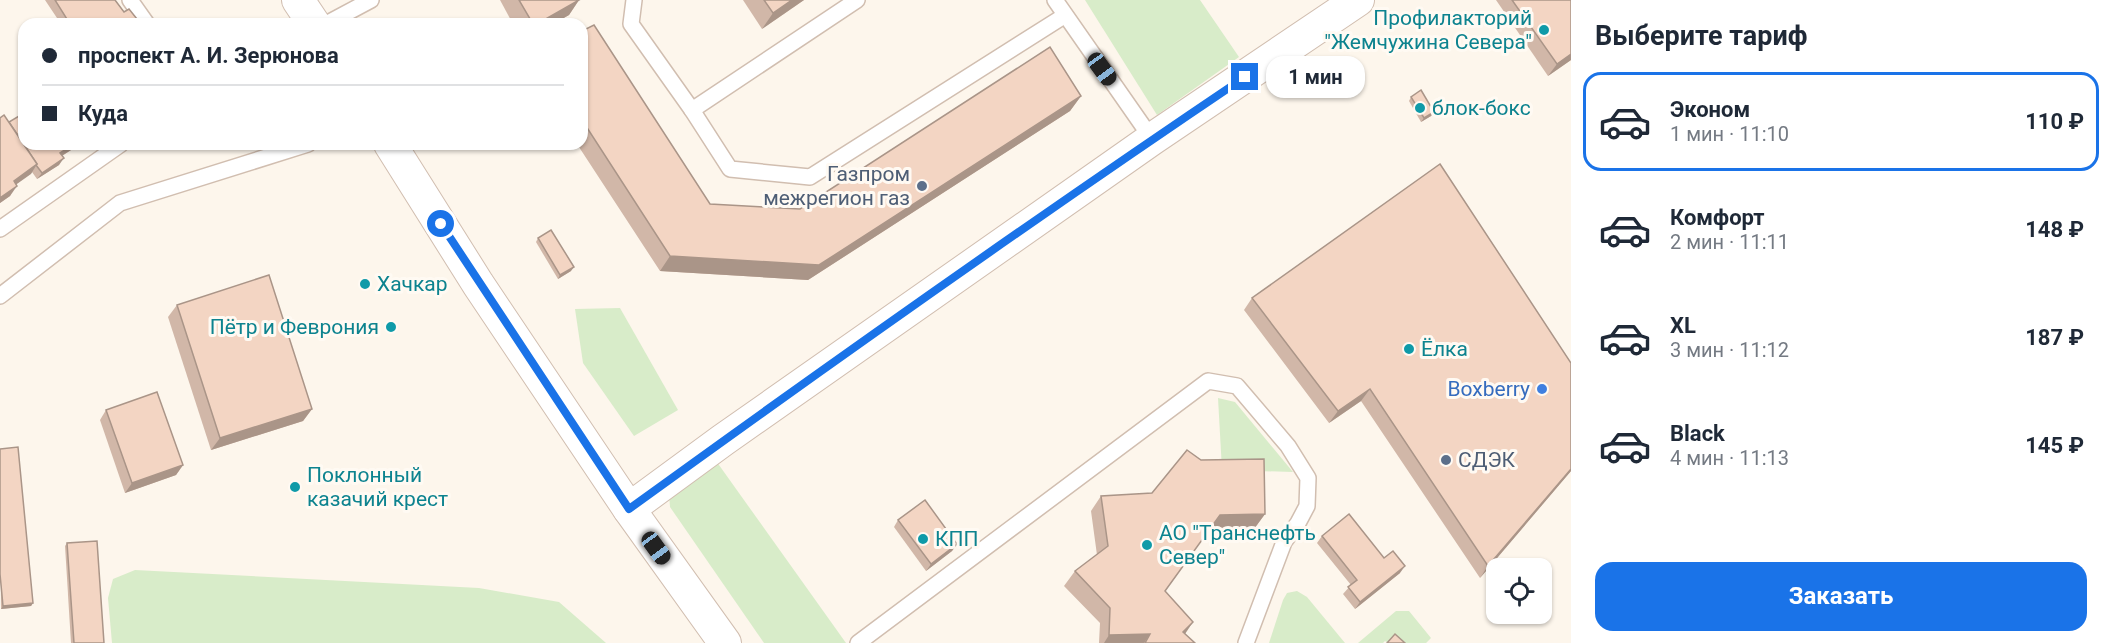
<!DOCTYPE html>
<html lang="ru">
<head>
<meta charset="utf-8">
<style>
  body { margin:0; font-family:Roboto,sans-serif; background:#f2f2f3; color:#1f2937; height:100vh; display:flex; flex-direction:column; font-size:22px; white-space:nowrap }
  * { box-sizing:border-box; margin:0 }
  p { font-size:20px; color:#747a83 }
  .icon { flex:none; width:33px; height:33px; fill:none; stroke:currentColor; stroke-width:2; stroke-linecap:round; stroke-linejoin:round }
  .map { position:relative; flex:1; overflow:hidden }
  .sheet { display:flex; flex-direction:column; background:#fff; width:540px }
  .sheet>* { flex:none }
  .hud { position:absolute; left:18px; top:18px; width:570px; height:132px; border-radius:18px; box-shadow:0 2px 4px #0004; display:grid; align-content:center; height:132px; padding:0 24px; background:#fff }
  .controls { position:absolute; left:1486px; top:558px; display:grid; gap:12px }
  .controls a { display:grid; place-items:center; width:66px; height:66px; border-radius:12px; background:#fff; box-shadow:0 2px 4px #0004; font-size:30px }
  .end { position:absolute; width:27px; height:27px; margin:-14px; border:8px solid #1a73e8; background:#fff; box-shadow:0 0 0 3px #fff }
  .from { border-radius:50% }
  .bubble { position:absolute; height:42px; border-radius:18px; background:#fff; box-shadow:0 2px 4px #0004; font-size:20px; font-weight:700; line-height:42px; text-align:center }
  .car { position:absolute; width:18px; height:36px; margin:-18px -9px; border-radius:8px; box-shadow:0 0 4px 2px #0007; background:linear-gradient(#222 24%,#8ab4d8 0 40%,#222 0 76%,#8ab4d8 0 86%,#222 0) }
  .hud b { display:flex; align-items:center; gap:21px; height:57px; font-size:22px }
  .hud b+b { border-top:2px solid #e0e1e3 }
  .hud i { width:15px; height:15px; background:#1f2937 }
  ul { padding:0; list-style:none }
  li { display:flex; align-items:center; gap:18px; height:99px; margin:0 12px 9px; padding:0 12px; border:3px solid transparent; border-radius:18px }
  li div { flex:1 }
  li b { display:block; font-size:22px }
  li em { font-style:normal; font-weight:700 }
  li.selected { border-color:#1a73e8 }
  li>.icon { width:54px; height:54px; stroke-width:1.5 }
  h2 { padding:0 24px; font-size:27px; line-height:72px }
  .cta { display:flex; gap:12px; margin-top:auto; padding:12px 24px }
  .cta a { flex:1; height:69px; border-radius:18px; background:#1a73e8; color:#fff; font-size:24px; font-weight:700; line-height:69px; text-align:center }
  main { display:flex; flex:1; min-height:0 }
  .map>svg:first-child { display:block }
  .green { fill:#d8ecc9 }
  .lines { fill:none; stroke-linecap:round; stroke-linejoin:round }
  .service-casing { stroke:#d1beb0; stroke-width:18 }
  .minor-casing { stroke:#d1beb0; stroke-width:34 }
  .service { stroke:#fff; stroke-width:15 }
  .minor { stroke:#fff; stroke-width:32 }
  .wall { fill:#d1b7a8 }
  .shaded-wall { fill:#aa9588 }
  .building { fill:#f3d5c3; stroke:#aa9588; stroke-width:1.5 }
  .route { stroke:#1a73e8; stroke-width:8 }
  .culture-dot { fill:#0f9aa8; stroke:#fffaf3; stroke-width:2 }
  .service-dot { fill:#5c6f8a; stroke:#fffaf3; stroke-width:2 }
  .shop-dot { fill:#3f7fe0; stroke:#fffaf3; stroke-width:2 }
  .labels { text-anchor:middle; stroke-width:6; stroke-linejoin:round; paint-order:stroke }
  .culture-label { font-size:21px; fill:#0d838f; stroke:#fffaf3; text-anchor:start }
  .service-label { font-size:21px; fill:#4e5e75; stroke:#fffaf3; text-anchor:end }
  .shop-label { font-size:21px; fill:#366cbe; stroke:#fffaf3; text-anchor:end }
</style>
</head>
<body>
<main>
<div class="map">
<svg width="1571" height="643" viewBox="0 0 1571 643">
  <rect width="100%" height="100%" fill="#fdf6ec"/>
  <!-- green -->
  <g class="green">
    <polygon points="1085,0 1200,0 1239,57 1157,115"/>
    <polygon points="620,308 678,410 634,436 583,363 575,309"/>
    <polygon points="1218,398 1235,402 1293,472 1222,470"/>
    <polygon points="714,458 846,643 764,643 670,507 669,494"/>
    <polygon points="135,570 479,588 559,602 606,643 112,643 108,598 113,579"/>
    <polygon points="1297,591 1307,597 1345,643 1269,643 1283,600 1287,593"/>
    <polygon points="1396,611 1409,611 1431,638 1426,643 1388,643 1385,641 1383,643 1358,643"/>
  </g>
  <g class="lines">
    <defs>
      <g id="service">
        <polyline points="130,0 147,24"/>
        <polyline points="634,0 631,24 692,110 730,169 810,177 1064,16"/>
        <polyline points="1055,0 1152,139"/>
        <polyline points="326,24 371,0"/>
        <polyline points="692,110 857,0"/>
        <polyline points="0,229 121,144"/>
        <polyline points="0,296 120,203 308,144"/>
        <polyline points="858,643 1208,381 1237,386 1288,446 1308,478 1307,506 1298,523 1284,542 1246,643"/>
      </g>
      <g id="minor">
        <polyline points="298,0 314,24"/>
        <polyline points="390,144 478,284 629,509 725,643"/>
        <polyline points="629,509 723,440 1152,139 1358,0"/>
      </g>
    </defs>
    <!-- service casing -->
    <use href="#service" class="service-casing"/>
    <!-- minor casing -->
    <use href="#minor" class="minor-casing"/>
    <!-- service -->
    <use href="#service" class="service"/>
    <!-- minor -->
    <use href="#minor" class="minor"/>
  </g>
  <!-- wall -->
  <g class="wall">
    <polygon points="45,0 115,0 124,12 141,24 61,24"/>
    <polygon points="500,0 579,0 569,15 553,24 513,24"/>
    <polygon points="743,0 804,0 762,29"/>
    <polygon points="1496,0 1571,0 1571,60 1548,76"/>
    <polygon points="582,31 710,204 800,209 1081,96 1070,111 808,280 660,271 577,144 582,144"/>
    <polygon points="1411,97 1434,112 1431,116 1421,122 1409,101"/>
    <polygon points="0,118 9,122 24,144 76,144 71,150 62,156 59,165 37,179 32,172 16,184 10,196 0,203"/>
    <polygon points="538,238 571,271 558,279 536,242"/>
    <polygon points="1252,298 1571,471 1480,578 1361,401 1329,423 1244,310"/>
    <polygon points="177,305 312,409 303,421 211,450 168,317"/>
    <polygon points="106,410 183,465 176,475 125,493 100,420"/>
    <polygon points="0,449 33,603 31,606 1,609"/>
    <polygon points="1101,496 1265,514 1254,529 1209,530 1165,591 1185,634 1195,643 1099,643 1100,623 1064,586 1075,571 1097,555 1091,511"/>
    <polygon points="898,520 957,544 952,551 926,571 894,527"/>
    <polygon points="1322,536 1384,558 1400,573 1355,609 1343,594 1351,585 1317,543"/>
    <polygon points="67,543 104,643 71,643 65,546"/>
  </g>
  <!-- shaded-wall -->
  <g class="shaded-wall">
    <polygon points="579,0 569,15 553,24 537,24"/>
    <polygon points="792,0 804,0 762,29 773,13"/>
    <polygon points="1571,54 1571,60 1548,76 1557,64"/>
    <polygon points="1081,96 1070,111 808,280 660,271 670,256 819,265"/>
    <polygon points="1434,112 1431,116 1421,122 1424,118"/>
    <polygon points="74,144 76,144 71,150 55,160 60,153"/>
    <polygon points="64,158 59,165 37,179 42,173"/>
    <polygon points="37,164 31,174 7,191 14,181"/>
    <polygon points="17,186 10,196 0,203 0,198"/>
    <polygon points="574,267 571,271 558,279 560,275"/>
    <polygon points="1370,389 1361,401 1329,423 1338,411"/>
    <polygon points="312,409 303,421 211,450 220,438"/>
    <polygon points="183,465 176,475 125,493 132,483"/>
    <polygon points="1571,469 1571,471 1480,578 1488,566"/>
    <polygon points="1265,514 1254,529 1209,530 1220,515"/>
    <polygon points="957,544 952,551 926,571 931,564"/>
    <polygon points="1405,566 1400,573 1355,609 1360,602"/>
    <polygon points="33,603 31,606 1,609 3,606"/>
    <polygon points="1193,622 1183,637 1183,632"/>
    <polygon points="1150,634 1144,643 1104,643 1109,635"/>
  </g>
  <!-- building -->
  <g class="building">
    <polygon points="55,0 115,0 124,12 129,9 141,24 70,24"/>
    <polygon points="519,0 579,0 537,24 533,24"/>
    <polygon points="764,0 792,0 773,13"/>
    <polygon points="1512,0 1571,0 1571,54 1557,64"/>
    <polygon points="594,25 710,204 800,209 1050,47 1081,96 819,265 670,256 582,120 582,31"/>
    <polygon points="1421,90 1434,112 1424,118 1411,97"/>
    <polygon points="24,113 24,144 74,144 60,153 64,158 42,173 36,165 37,164 9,122"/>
    <polygon points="4,115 37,164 14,181 17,186 0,198 0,118"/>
    <polygon points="1440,164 1571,363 1571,469 1488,566 1370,389 1338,411 1252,298"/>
    <polygon points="551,230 574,267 560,275 538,238"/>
    <polygon points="269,275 312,409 220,438 177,305"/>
    <polygon points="157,392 183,465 132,483 106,410"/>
    <polygon points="18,447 33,603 3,606 0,574 0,449"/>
    <polygon points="1187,450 1201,460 1264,459 1265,514 1220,515 1165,591 1193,622 1183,632 1195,643 1145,643 1150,634 1109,635 1110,608 1075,571 1108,546 1101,496 1152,493"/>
    <polygon points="925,500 957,544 931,564 898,520"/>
    <polygon points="1349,514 1384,558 1393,551 1405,566 1360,602 1348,587 1357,580 1322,536"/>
    <polygon points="97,541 104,643 74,643 67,543"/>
    <polygon points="1395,634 1405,643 1387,643"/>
  </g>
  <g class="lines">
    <!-- route -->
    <path class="route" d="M441 224 629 509C832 362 1037 217 1245 77"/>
  </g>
  <!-- markers -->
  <g class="culture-dot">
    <circle cx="1544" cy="30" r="6"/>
    <circle cx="1420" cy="108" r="6"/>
    <circle cx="365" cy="284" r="6"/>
    <circle cx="391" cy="327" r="6"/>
    <circle cx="1409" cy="349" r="6"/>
    <circle cx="295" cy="487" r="6"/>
    <circle cx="923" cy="539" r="6"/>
    <circle cx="1147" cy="545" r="6"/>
  </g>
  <g class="service-dot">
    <circle cx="922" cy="186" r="6"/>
    <circle cx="1446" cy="460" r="6"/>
  </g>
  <circle class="shop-dot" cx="1542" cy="389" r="6"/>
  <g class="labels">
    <!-- culture labels -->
    <g class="culture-label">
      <text x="1532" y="25" text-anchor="end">Профилакторий<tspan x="1532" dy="24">"Жемчужина Севера"</tspan></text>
      <text x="1432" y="115">блок-бокс</text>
      <text x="377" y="291">Хачкар</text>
      <text x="379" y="334" text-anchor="end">Пётр и Феврония</text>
      <text x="1421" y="356">Ёлка</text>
      <text x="307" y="482">Поклонный<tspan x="307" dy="24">казачий крест</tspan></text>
      <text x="1159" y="540">АО "Транснефть<tspan x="1159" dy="24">Север"</tspan></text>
      <text x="935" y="546">КПП</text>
    </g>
    <!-- service labels -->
    <g class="service-label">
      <text x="910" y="181">Газпром<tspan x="910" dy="24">межрегион газ</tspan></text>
      <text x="1458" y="467" text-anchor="start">СДЭК</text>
    </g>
    <!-- shop labels -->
    <g class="shop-label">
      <text x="1530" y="396">Boxberry</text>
    </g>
  </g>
</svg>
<div class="controls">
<a><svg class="icon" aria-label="locate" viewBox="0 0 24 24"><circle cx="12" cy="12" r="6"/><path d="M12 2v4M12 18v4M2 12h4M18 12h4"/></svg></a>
</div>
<i class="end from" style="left:441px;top:224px"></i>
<i class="end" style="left:1245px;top:77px"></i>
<div class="bubble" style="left:1266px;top:56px;width:99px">1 мин</div>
<i class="car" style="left:1102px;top:69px;rotate:144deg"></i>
<i class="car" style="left:656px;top:548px;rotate:144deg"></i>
<div class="hud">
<b><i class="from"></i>проспект А. И. Зерюнова</b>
<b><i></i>Куда</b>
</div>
</div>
<section class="sheet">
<h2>Выберите тариф</h2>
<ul>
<li class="selected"><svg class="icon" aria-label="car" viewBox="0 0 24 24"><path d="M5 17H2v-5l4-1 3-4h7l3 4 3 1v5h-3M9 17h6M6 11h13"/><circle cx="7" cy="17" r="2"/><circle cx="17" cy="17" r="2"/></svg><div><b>Эконом</b><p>1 мин · 11:10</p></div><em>110 ₽</em></li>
<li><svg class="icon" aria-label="car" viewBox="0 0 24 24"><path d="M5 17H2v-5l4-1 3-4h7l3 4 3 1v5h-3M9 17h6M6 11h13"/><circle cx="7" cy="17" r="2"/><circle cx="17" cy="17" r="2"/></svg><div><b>Комфорт</b><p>2 мин · 11:11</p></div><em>148 ₽</em></li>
<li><svg class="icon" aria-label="car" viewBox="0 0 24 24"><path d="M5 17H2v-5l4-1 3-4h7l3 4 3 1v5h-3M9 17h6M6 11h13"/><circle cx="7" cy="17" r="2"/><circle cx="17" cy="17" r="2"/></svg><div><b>XL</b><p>3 мин · 11:12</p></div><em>187 ₽</em></li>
<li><svg class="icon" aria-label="car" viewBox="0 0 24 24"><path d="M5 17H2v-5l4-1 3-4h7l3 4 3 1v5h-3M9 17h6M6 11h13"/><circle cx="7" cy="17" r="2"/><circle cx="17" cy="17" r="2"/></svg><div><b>Black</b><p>4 мин · 11:13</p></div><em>145 ₽</em></li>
</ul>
<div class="cta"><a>Заказать</a></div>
</section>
</main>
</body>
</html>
